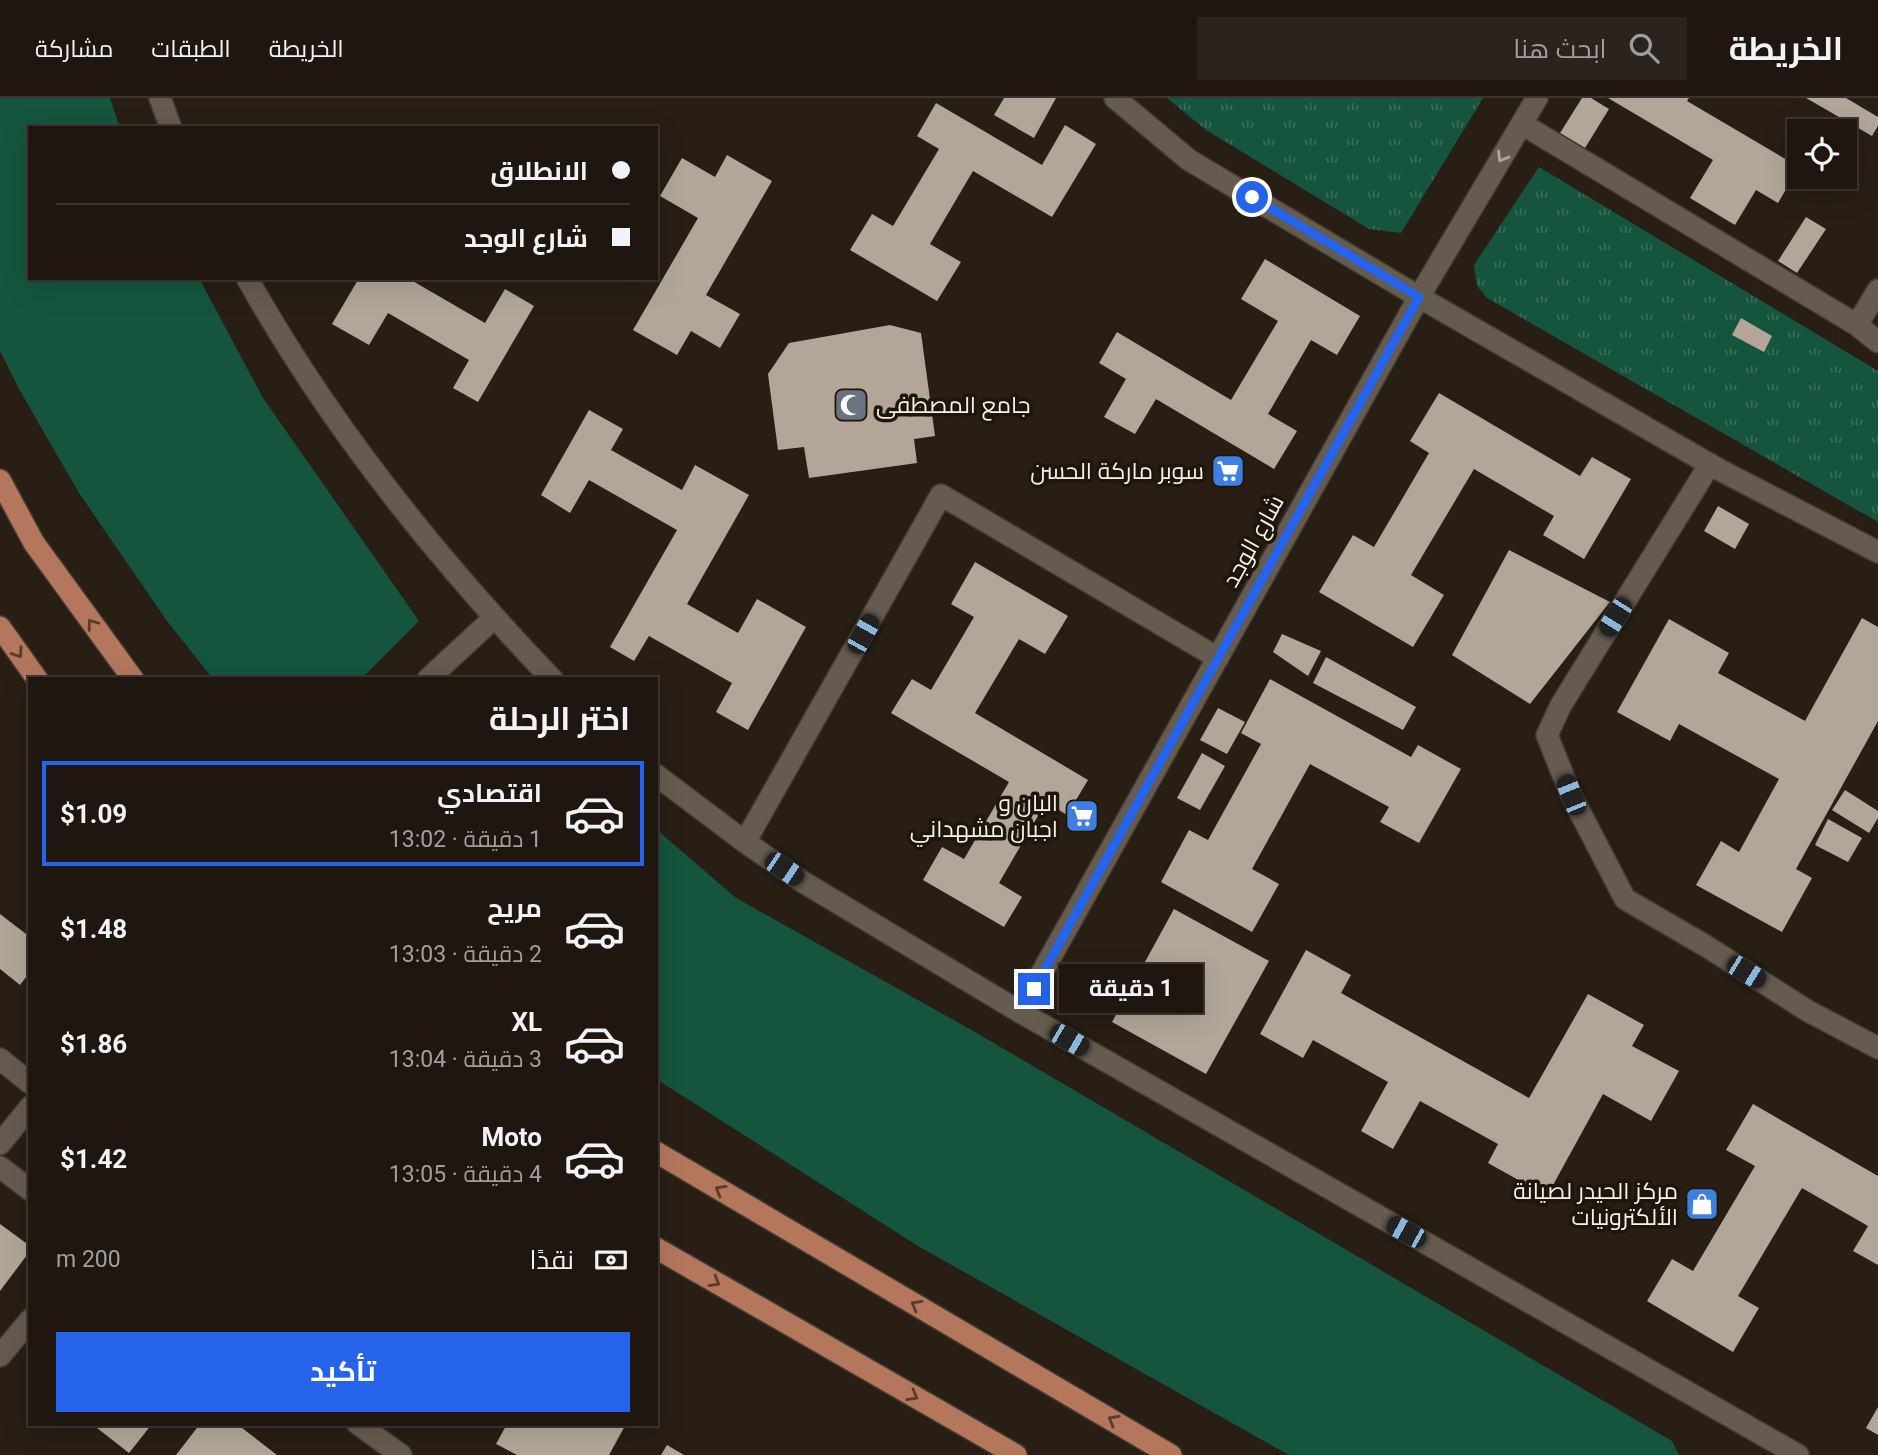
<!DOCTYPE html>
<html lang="ar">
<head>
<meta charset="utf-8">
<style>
  body { margin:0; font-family:Roboto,Cairo,sans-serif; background:#2b231d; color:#f1f3f6; direction:rtl; height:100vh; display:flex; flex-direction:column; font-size:26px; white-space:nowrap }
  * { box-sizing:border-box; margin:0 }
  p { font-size:23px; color:#a19f9e }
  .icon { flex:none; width:38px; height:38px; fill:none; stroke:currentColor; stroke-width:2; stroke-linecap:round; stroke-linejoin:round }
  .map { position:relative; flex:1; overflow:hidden; direction:ltr }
  .drawer { position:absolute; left:28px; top:579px; width:630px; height:749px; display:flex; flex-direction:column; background:#1e160f; border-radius:0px; box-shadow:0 7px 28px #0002,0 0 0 2px #3c352f; direction:rtl }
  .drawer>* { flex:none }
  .hud { position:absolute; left:28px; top:28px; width:630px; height:154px; border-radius:0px; box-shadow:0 7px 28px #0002,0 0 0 2px #3c352f; direction:rtl; display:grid; align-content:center; height:154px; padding:0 28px; background:#1e160f }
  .fabs { position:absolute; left:1787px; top:21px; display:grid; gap:14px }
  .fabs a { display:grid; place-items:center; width:70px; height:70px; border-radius:0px; background:#1e160f; box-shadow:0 7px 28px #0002,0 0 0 2px #3c352f; font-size:35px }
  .end { position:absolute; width:32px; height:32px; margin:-16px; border:9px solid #2563eb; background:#fff; box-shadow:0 0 0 4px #fff }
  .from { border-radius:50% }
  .bubble { position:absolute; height:49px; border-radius:0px; background:#1e160f; box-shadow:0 7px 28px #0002,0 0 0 2px #3c352f; font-size:23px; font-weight:700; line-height:49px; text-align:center; direction:rtl }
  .car { position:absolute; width:21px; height:42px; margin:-21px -10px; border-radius:9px; box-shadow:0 0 5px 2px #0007; background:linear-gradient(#222 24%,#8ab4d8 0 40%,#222 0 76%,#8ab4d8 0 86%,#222 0) }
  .hud b { display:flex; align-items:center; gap:24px; height:66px; font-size:26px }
  .hud b+b { border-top:2px solid #3c352f }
  .hud i { width:18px; height:18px; background:#f1f3f6 }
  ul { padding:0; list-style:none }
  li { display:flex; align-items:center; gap:21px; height:105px; margin:0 14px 10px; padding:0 14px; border:4px solid transparent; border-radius:0px }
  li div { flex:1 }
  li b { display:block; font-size:26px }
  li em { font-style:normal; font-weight:700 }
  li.current { border-color:#2563eb }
  li>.icon { width:63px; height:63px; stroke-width:1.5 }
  h2 { padding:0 28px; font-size:32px; line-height:84px }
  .pay { display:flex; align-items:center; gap:18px; height:77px; padding:0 28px; font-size:26px }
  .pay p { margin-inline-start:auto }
  .primary-button { display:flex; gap:14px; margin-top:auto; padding:14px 28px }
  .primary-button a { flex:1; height:80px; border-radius:0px; background:#2563eb; color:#fff; font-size:28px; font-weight:700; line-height:80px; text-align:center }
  header { display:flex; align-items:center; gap:42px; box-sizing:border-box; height:98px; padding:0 35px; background:#1e160f; border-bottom:2px solid #3c352f }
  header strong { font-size:33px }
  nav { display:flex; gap:38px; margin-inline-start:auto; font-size:24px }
  .search { width:490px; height:63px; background:#2b231d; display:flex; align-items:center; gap:18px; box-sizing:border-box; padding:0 24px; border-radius:0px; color:#a19f9e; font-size:26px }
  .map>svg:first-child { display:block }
  .grass { fill:url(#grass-tufts) }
  .park { fill:#15553d }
  .building { fill:#b3a699 }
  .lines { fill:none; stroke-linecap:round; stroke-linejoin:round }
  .minor-casing { stroke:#433b35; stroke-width:24 }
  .major-casing { stroke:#433b35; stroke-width:24 }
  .minor { stroke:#665b4f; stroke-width:21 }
  .major { stroke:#b4775c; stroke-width:21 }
  .oneway { stroke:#aea69c }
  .oneway2 { stroke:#5a3c2b }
  .route { stroke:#2563eb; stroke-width:9 }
  .labels { text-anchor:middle; stroke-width:7; stroke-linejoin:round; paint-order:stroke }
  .poi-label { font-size:23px; fill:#f7f1ea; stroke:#1e150b; text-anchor:end }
  .street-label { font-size:23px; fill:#f7f1ea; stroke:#1e150b }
</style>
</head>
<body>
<header>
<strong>الخريطة</strong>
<div class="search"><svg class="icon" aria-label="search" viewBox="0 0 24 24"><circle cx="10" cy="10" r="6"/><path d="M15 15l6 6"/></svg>ابحث هنا</div>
<nav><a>الخريطة</a><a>الطبقات</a><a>مشاركة</a></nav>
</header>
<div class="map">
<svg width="1878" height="1357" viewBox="0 0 1878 1357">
  <defs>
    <pattern id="grass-tufts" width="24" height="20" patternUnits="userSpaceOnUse" patternTransform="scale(1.75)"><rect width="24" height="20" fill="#15553d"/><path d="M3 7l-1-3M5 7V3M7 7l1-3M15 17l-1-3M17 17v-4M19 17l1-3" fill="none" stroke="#386e59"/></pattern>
  </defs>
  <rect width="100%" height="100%" fill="#281e14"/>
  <!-- grass -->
  <g class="grass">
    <polygon points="1167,0 1483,0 1401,135 1369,131 1206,32"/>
    <polygon points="1539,69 1878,273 1878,424 1487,200 1477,188 1474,167"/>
  </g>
  <!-- park -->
  <g class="park">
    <polygon points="0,0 110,0 120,30 30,30 30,180 199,180 263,300 419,523 361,581 213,581 167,523 79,395 19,291 0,253"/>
    <polygon points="656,731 736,800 975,934 1672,1343 1679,1357 1289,1357 918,1148 656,981"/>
  </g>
  <!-- building -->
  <g class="building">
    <polygon points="1004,0 1056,0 1034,40 994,17"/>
    <polygon points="1582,0 1591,0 1609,11 1585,50 1560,35"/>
    <polygon points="1608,0 1689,0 1687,3 1799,69 1778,105 1756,92 1735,127 1690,100 1713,62"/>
    <polygon points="1806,0 1846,0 1878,19 1878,28 1872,38"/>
    <polygon points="936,5 1042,67 1065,27 1096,46 1052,119 973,73 930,146 961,164 937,203 850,152 872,116 893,128 939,51 917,38"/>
    <polygon points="727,57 772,83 706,197 740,216 720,250 691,233 677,257 633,232 698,120 660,98 682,60 715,79"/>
    <polygon points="1806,119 1826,131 1797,175 1778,163"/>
    <polygon points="1265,161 1360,218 1337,257 1311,242 1268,316 1297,333 1274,371 1156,301 1135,336 1104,319 1126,281 1099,265 1117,234 1231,302 1278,223 1241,201"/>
    <polygon points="359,180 412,180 411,182 485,225 505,191 534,208 478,304 453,290 469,262 388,215 369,247 332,226"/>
    <polygon points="1741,220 1772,238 1764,254 1732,237"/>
    <polygon points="890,227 921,235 935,338 914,341 917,365 809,380 804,349 778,352 768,276 789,245"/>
    <polygon points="1439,295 1580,378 1592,359 1631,381 1584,461 1543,437 1554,418 1474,371 1411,477 1444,497 1413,549 1319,494 1353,437 1374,449 1429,355 1410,343"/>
    <polygon points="589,312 623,331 611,352 682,392 695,367 749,397 687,506 738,535 757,501 806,529 748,632 716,614 732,585 649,538 634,563 610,549 677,432 589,382 570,415 541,397"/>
    <polygon points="1718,408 1749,426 1735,451 1704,433"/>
    <polygon points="1509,452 1610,504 1530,606 1452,557"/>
    <polygon points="975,464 1068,518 1045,556 1019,541 975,615 1088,682 1067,717 1046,704 999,785 1022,799 1004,829 923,782 942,749 964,761 1009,684 891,615 912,581 931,592 974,519 951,506"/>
    <polygon points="1862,520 1878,529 1878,623 1796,771 1812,780 1782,834 1696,787 1721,743 1739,754 1779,681 1679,626 1670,643 1617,614 1669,521 1729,555 1718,575 1805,623"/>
    <polygon points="1282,536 1321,553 1308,578 1273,554"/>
    <polygon points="1326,559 1416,609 1403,632 1313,585"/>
    <polygon points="1270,581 1411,659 1418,647 1461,671 1419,745 1380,724 1389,709 1310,666 1252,771 1279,786 1252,834 1161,784 1189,732 1208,742 1261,646 1241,635"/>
    <polygon points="1218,610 1245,624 1227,656 1200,642"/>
    <polygon points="1202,655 1225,668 1200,712 1177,700"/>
    <polygon points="1845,692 1878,713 1878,720 1869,735 1832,712"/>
    <polygon points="1828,721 1862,740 1848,764 1815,747"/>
    <polygon points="1174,811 1269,863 1206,976 1112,924"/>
    <polygon points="0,816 30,839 30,874 20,887 0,871"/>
    <polygon points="1306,852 1351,877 1341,895 1529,1000 1588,896 1644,927 1632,948 1679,973 1651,1023 1603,996 1547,1098 1488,1065 1498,1046 1420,1003 1393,1051 1361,1033 1388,984 1313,942 1303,960 1260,936"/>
    <polygon points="1753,1006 1878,1078 1878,1167 1853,1153 1868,1128 1802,1090 1738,1198 1759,1210 1733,1254 1647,1203 1672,1161 1693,1173 1755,1068 1726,1052"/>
    <polygon points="0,1126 30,1148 30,1153 0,1193"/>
    <polygon points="1878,1309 1878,1337 1866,1330"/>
    <polygon points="92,1326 152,1326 129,1355"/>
    <polygon points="200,1326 237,1326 277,1357 176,1357"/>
    <polygon points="507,1326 626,1326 609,1357 517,1357 496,1346"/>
    <polygon points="667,1347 684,1357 661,1357"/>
  </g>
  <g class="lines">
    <defs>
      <g id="minor">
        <polyline points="160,0 171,30"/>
        <polyline points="1115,0 1189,62 1419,199 1718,371 1878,454"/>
        <polyline points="1522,26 1857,227 1878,244"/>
        <path d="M247 180C330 328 435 459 552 581"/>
        <polyline points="1857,227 1878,192"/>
        <polyline points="1710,366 1561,607 1547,637 1571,697 1625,801 1706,848 1808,913 1878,950"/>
        <polyline points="428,581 494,520"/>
        <polyline points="656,677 745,744 803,784 1020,914 1798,1357"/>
        <polyline points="745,744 941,397 1218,560"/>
        <polyline points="1020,914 1419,199 1537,0"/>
        <polyline points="0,961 30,985"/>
        <polyline points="0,1046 30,1009"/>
        <polyline points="0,1069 30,1092"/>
        <polyline points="0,1258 30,1222"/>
        <polyline points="358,1326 401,1357"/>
      </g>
      <g id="major">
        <polyline points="0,382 34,445 133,581"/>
        <polyline points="0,529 37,581"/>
        <polyline points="656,1054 1171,1357"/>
        <polyline points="656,1150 1016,1357"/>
      </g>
    </defs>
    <!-- minor casing -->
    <use href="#minor" class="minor-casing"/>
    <!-- major casing -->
    <use href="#major" class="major-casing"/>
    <!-- minor -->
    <use href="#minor" class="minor"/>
    <!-- major -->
    <use href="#major" class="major"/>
  </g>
  <!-- one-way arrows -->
  <defs><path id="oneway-chevron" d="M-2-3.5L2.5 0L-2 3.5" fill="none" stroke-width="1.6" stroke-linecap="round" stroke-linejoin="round" transform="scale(1.75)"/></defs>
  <use class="oneway" href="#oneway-chevron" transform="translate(1502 59) rotate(121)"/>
  <g class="oneway2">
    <use href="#oneway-chevron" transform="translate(92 526) rotate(-126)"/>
    <use href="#oneway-chevron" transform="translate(18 555) rotate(55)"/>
    <use href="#oneway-chevron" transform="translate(720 1092) rotate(-150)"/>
    <use href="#oneway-chevron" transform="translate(715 1184) rotate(30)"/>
    <use href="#oneway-chevron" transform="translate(916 1207) rotate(-150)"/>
    <use href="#oneway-chevron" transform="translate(913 1298) rotate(30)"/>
    <use href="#oneway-chevron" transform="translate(1113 1322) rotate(-150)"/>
  </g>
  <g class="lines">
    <!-- route -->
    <polyline class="route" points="1034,891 1419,199 1252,99"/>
  </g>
  <!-- icons -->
  <defs>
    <symbol id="mosque-square" viewBox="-11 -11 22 22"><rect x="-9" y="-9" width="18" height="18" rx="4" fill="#6b7280" stroke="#1e150b"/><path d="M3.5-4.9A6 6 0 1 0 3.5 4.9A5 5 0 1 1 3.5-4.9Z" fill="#fff"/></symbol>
    <symbol id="supermarket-square" viewBox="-11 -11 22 22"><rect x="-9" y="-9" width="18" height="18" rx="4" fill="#3f7fe0" stroke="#1e150b"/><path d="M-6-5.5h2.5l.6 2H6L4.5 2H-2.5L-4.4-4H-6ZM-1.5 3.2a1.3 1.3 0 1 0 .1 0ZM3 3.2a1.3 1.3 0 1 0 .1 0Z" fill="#fff"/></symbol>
    <symbol id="shop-square" viewBox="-11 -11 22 22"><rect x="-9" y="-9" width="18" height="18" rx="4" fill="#3f7fe0" stroke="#1e150b"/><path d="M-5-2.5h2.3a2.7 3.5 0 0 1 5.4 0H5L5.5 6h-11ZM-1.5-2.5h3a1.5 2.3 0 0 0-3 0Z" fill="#fff"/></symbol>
  </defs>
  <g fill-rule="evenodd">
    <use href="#mosque-square" x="832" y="288" width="38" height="38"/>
    <use href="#supermarket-square" x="1209" y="354" width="38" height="38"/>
    <use href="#supermarket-square" x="1063" y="699" width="38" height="38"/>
    <use href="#shop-square" x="1683" y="1087" width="38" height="38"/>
  </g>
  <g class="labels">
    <!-- poi labels -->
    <g class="poi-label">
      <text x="876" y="315" text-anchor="start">جامع المصطفى</text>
      <text x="1204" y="381">سوبر ماركة الحسن</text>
      <text x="1058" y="713">البان و<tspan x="1058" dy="26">اجبان مشهداني</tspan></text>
      <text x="1678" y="1101">مركز الحيدر لصيانة<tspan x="1678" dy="26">الألكترونيات</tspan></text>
    </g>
    <!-- street labels -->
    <g class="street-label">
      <text transform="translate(1253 443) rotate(-61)" y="8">شارع الوجد</text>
    </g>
  </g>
</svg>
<div class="fabs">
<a><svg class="icon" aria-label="locate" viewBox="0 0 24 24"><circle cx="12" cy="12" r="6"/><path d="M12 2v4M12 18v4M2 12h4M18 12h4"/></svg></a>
</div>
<i class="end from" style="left:1252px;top:99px"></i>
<i class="end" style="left:1034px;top:891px"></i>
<div class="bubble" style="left:1059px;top:866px;width:144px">1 دقيقة</div>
<i class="car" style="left:1615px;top:519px;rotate:212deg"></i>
<i class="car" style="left:863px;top:536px;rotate:29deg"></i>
<i class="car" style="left:1571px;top:697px;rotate:338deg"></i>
<i class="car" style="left:784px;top:771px;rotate:124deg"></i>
<i class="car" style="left:1746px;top:874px;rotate:122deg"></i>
<i class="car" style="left:1069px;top:942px;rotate:120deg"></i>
<i class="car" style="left:1406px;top:1134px;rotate:299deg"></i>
<div class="hud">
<b><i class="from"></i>الانطلاق</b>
<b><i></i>شارع الوجد</b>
</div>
<section class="drawer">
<h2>اختر الرحلة</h2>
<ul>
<li class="current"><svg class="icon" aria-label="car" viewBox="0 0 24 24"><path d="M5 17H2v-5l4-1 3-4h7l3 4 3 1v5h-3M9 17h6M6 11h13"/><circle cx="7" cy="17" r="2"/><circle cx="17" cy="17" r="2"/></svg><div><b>اقتصادي</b><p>1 دقيقة · 13:02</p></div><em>$1.09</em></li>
<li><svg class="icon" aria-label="car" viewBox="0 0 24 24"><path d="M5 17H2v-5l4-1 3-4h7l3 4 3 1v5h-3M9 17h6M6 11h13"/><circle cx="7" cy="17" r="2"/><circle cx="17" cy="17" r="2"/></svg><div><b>مريح</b><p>2 دقيقة · 13:03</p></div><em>$1.48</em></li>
<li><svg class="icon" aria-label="car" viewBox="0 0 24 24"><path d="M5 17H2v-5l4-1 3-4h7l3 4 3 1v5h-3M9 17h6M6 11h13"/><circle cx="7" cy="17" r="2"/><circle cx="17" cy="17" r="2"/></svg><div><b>XL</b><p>3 دقيقة · 13:04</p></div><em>$1.86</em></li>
<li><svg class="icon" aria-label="car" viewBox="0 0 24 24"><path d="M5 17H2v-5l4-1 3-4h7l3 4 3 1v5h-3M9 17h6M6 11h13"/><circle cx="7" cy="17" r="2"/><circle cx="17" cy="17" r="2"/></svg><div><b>Moto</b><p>4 دقيقة · 13:05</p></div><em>$1.42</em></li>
</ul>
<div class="pay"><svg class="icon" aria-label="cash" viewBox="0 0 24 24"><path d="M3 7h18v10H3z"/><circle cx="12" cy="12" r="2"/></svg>نقدًا<p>200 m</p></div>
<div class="primary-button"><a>تأكيد</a></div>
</section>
</div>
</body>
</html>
